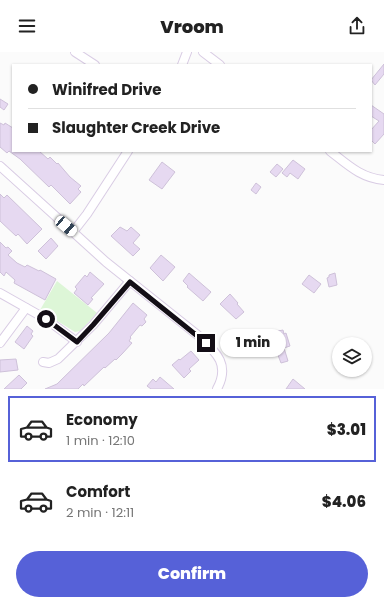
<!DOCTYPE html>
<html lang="en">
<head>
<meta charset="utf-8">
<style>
  body { margin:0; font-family:Poppins,sans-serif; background:#f2f2f2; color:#222; height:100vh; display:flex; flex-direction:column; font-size:15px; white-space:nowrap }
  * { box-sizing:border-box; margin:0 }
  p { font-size:13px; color:#767676 }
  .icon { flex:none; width:22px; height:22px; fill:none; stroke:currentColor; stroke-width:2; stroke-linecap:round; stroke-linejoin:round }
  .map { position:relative; height:337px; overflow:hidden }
  .details { display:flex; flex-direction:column; background:#fff; flex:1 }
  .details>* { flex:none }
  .top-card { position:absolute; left:12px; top:12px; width:360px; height:88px; border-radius:0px; box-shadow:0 1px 3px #0004; display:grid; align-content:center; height:88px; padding:0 16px; background:#fff }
  .buttons { position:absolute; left:332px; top:285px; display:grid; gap:8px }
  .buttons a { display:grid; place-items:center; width:40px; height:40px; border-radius:50%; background:#fff; box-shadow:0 1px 3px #0004; font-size:20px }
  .end { position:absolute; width:18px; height:18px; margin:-9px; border:5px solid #130e16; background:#fff; box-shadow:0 0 0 2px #fff }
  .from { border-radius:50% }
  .bubble { position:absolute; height:28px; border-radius:14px; background:#fff; box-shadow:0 1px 3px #0004; font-size:13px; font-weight:800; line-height:28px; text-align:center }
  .car { position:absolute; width:12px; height:24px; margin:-12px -6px; border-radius:5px; box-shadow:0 0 3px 1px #0007; background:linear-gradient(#fff 24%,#345 0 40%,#fff 0 76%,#345 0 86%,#fff 0) }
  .top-card b { display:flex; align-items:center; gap:14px; height:38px; font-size:15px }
  .top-card b+b { border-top:1px solid #e0e0e0 }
  .top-card i { width:10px; height:10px; background:#222 }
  ul { padding:7px 0 0; list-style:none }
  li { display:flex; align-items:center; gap:12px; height:66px; margin:0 8px 6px; padding:0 8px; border:2px solid transparent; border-radius:0px }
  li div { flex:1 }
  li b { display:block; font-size:15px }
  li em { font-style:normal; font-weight:800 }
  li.on { border-color:#5661d8 }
  li>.icon { width:36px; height:36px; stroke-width:1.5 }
  .primary-button { display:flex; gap:8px; margin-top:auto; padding:8px 16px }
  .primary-button a { flex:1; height:46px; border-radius:24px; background:#5661d8; color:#fff; font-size:16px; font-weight:800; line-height:46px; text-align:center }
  header { display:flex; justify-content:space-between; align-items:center; height:52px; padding:0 16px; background:#fff; font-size:18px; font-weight:800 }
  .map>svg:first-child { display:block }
  .green { fill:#ddf6d7 }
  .building { fill:#e6d9f1; stroke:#cec1d9 }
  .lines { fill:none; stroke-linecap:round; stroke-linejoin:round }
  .minor-casing { stroke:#d9cce4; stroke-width:10 }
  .minor { stroke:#fff; stroke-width:8 }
  .route { stroke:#130e16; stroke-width:5 }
</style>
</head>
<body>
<header><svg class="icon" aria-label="menu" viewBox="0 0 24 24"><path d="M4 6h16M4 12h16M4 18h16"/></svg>Vroom<svg class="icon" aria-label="share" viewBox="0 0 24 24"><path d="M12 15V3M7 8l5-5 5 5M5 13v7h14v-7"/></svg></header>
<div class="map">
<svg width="384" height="337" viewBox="0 0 384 337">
  <rect width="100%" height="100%" fill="#fbfbfb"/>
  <!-- green -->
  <polygon class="green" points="57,229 97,261 80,279 75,280 40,258"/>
  <!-- building -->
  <g class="building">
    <polygon points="384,12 384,22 375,33 371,28"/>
    <polygon points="0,47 8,52 4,58 0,55"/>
    <polygon points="371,53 384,62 384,82 375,92 371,88 371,78 379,69 371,64"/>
    <polygon points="0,71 4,73 5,71 13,76 13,99 39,99 48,107 50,105 57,112 58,111 70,125 81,134 78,137 81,140 70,152 51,133 49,135 20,107 9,99 7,101 0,95"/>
    <polygon points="293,108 305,117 298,127 290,121 287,125 282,121"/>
    <polygon points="162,110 175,120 162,137 149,128"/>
    <polygon points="277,112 283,117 276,125 270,120"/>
    <polygon points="256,131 261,135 256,142 251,138"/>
    <polygon points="0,142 4,146 7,143 42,177 27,192 18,182 16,184 0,169"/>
    <polygon points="120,175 127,179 131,175 140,183 133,191 140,197 133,204 111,184"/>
    <polygon points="51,186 58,194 46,207 38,199"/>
    <polygon points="0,190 6,196 8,195 12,199 8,203 17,211 25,215 27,213 39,219 40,218 56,227 45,248 14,231 15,228 6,220 4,224 0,220"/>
    <polygon points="161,203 175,215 163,229 150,216"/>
    <polygon points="90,220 104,232 91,246 93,247 88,253 74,241 77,237 75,235 85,223 87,225"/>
    <polygon points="189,221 211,240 203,249 187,235 188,234 183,229"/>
    <polygon points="335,221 337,233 329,235 327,226 329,225 329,223"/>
    <polygon points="309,223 321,232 314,241 302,232"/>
    <polygon points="230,242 238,251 237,252 244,260 236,267 220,252"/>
    <polygon points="133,251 147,263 144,267 146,270 142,274 140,273 130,285 131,286 129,289 132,291 122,302 116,308 115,307 105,316 104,315 84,334 83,332 78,337 45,337 57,332 109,281"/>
    <polygon points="27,274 33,279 31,282 33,284 24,297 15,290"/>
    <polygon points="283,278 284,282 286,281 290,294 284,296 288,309 281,311 276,298 269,300 266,291 275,288 273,280"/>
    <polygon points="191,299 199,308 189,317 191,319 184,326 172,313 179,307 180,308"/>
    <polygon points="16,307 18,318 0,320 0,308"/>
    <polygon points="19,323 27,331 21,337 4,337"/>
    <polygon points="160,325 174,337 151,337 147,334 153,327 156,330"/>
    <polygon points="293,327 305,337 286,337"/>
  </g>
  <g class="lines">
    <defs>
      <g id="minor">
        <polyline points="75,0 95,13"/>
        <polyline points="203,0 220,13"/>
        <polyline points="182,13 187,0"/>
        <path d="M128 99 87 162 73 180 106 210 200 285C217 301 230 313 217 337"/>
        <path d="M330 99C348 113 361 126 384 128"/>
        <polyline points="0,114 73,180"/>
        <polyline points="0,241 46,267 77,290"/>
        <polyline points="0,291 26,256"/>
        <polyline points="43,310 49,311 58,307 93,273 130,229"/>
      </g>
    </defs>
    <!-- minor casing -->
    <use href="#minor" class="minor-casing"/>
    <!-- minor -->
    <use href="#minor" class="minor"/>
  </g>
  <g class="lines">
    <!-- route -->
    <polyline class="route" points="46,267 77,290 93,273 130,230 206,291"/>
  </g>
</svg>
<div class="buttons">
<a><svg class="icon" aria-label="layers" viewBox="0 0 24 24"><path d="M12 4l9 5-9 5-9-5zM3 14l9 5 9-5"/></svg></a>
</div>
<i class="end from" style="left:46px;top:267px"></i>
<i class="end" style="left:206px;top:291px"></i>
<div class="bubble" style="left:220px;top:277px;width:66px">1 min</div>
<i class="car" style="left:66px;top:174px;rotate:131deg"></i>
<div class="top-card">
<b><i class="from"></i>Winifred Drive</b>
<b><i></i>Slaughter Creek Drive</b>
</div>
</div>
<section class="details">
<ul>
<li class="on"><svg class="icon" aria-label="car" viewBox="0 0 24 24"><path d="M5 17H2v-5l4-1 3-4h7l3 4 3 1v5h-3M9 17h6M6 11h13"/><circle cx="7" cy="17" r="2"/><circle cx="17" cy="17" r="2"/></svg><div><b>Economy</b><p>1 min · 12:10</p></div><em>$3.01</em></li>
<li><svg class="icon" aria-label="car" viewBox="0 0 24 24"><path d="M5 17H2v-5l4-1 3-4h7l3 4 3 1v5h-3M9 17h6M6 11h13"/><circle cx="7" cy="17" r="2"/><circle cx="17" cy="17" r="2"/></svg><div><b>Comfort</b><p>2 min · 12:11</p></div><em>$4.06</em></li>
</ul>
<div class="primary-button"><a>Confirm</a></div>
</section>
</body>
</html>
